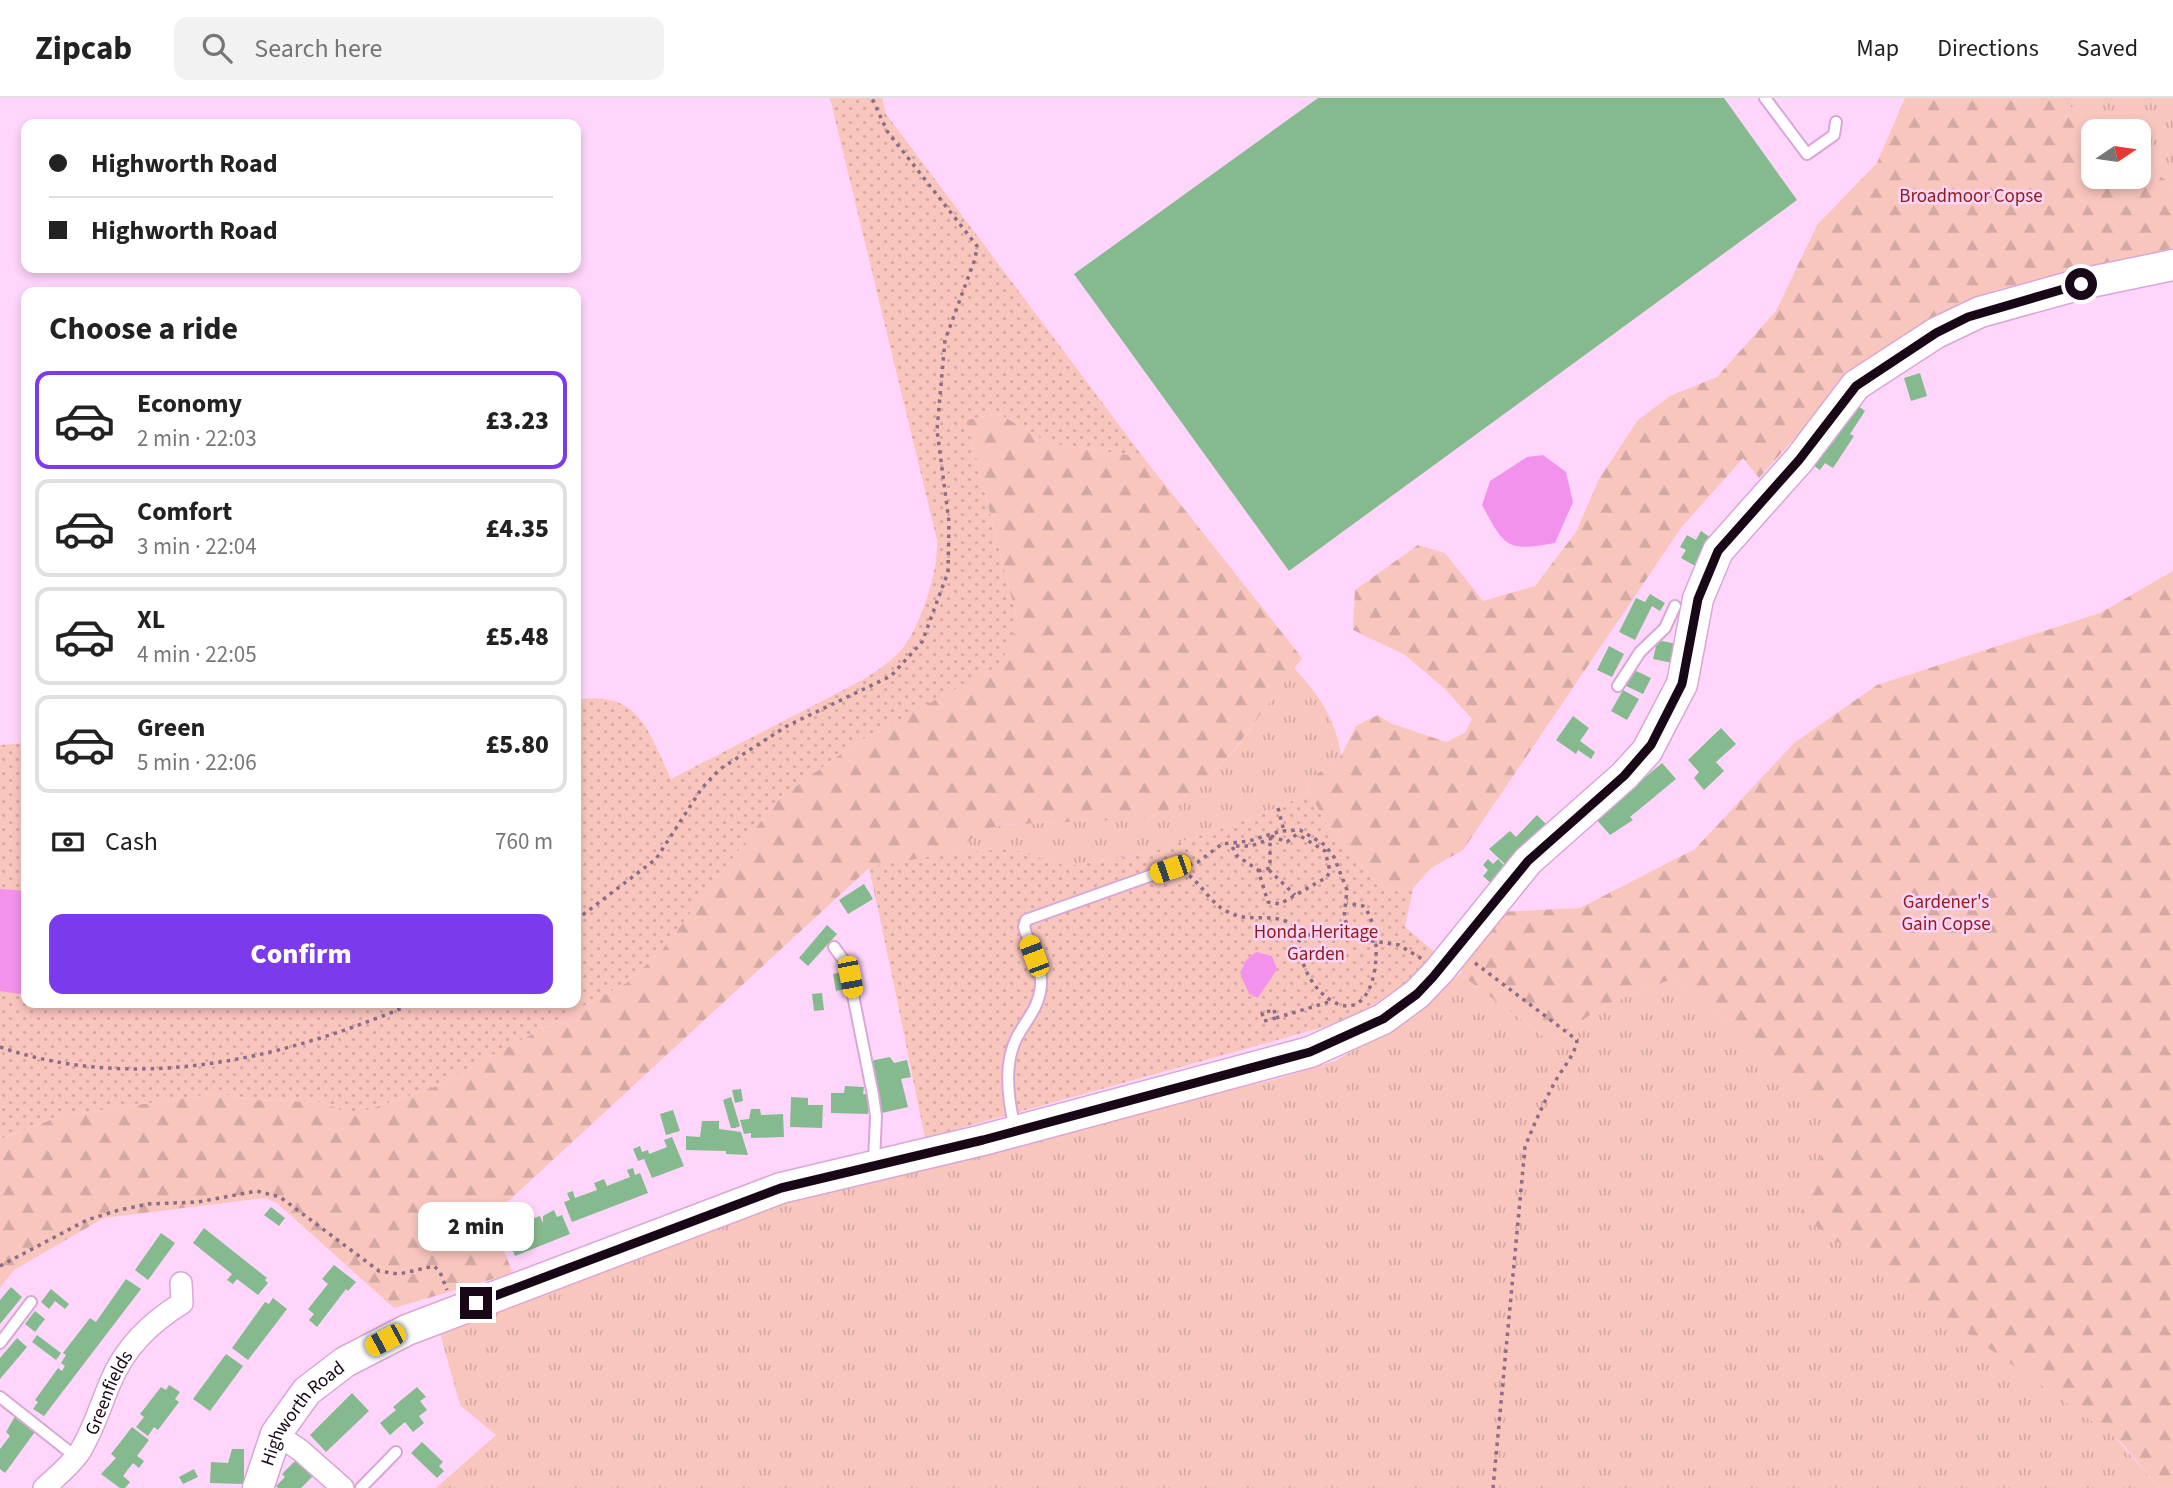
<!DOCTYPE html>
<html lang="en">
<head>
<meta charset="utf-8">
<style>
  body { margin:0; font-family:"Source Sans 3",sans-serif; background:#f2f2f2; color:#222; height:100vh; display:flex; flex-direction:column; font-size:26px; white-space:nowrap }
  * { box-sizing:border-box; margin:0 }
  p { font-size:23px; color:#767676 }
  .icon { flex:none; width:38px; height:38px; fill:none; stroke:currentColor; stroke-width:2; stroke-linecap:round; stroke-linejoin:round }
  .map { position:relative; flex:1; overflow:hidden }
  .sheet { position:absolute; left:21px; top:189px; width:560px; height:721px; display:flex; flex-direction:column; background:#fff; border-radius:14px; box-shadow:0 4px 10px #0003 }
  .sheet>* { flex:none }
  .top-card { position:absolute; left:21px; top:21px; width:560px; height:154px; border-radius:14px; box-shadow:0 4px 10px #0003; display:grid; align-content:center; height:154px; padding:0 28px; background:#fff }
  .needle { width:46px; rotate:77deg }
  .buttons { position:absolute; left:2081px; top:21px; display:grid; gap:14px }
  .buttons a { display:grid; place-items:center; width:70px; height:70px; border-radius:14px; background:#fff; box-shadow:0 4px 10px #0003; font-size:35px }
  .end { position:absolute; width:32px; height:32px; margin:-16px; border:9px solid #180717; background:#fff; box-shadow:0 0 0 4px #fff }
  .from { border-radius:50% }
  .bubble { position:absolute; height:49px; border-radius:14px; background:#fff; box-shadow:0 4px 10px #0003; font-size:23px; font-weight:800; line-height:49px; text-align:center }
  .car { position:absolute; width:21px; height:42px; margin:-21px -10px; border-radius:9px; box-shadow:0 0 5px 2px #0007; background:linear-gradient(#f5c518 24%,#345 0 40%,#f5c518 0 76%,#345 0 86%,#f5c518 0) }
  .top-card b { display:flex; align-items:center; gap:24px; height:66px; font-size:26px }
  .top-card b+b { border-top:2px solid #e0e0e0 }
  .top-card i { width:18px; height:18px; background:#222 }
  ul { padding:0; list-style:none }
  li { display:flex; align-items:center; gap:21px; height:98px; margin:0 14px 10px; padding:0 14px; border:4px solid #e0e0e0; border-radius:14px }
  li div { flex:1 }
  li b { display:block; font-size:26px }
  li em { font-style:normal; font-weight:800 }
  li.current { border-color:#7c3aed }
  li>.icon { width:63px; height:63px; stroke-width:1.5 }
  h2 { padding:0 28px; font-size:32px; line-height:84px }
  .pay { display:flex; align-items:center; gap:18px; height:77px; padding:0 28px; font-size:26px }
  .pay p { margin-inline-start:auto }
  .primary-button { display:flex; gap:14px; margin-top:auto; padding:14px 28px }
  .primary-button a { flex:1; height:80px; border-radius:14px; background:#7c3aed; color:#fff; font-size:28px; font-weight:800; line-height:80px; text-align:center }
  header { display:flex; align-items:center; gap:42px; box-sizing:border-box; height:98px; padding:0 35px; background:#fff; border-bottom:2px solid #e0e0e0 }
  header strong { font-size:33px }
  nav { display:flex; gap:38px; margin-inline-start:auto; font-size:24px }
  .search { width:490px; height:63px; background:#f2f2f2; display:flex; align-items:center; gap:18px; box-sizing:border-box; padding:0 24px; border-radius:14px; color:#767676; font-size:26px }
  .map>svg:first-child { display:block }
  .grass { fill:url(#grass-tufts) }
  .forest { fill:url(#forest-firs) }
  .park { fill:url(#park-dots) }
  .water { fill:#f392ec }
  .building { fill:#85ba8f }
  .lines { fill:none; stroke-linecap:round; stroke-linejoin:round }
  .lane-casing { stroke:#d9a7d5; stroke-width:14 }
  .street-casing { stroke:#d9a7d5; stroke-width:24 }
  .secondary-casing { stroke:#d9a7d5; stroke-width:33 }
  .path { stroke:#8b6d88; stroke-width:3.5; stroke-dasharray:3.5 5; stroke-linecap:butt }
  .lane { stroke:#fff; stroke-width:10 }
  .street { stroke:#fff; stroke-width:21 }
  .secondary { stroke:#fff; stroke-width:30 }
  .route { stroke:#180717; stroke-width:9 }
  .labels { text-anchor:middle; stroke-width:5; stroke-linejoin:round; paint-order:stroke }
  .park-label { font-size:19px; fill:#8f1b12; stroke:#ffd5fb }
  .street-label { font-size:19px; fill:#180717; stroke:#ffd5fb }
</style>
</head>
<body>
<header>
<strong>Zipcab</strong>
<div class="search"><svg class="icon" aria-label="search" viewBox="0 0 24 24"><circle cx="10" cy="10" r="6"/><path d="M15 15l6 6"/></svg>Search here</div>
<nav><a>Map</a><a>Directions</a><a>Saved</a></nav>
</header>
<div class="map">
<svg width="2173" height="1390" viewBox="0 0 2173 1390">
  <defs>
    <pattern id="grass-tufts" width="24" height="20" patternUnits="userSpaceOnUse" patternTransform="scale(1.75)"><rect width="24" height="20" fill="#f9c6be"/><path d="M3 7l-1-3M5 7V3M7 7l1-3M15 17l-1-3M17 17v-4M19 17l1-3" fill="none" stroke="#d5a9a3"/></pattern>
    <pattern id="forest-firs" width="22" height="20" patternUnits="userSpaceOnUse" patternTransform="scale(1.75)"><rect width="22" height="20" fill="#f9c6be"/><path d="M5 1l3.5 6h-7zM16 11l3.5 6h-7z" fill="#d5a9a3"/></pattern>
    <pattern id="park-dots" width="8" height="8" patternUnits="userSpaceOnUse" patternTransform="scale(1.75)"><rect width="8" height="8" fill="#f9c6be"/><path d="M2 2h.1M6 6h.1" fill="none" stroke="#d5a9a3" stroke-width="1.8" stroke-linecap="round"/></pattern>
  </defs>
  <rect width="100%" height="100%" fill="#ffd5fb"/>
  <!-- grass -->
  <g class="grass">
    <polygon points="2059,0 2173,0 2173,88 2139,61 2138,33 2102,33"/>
    <path d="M1294 570C1319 597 1336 621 1341 658L1305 685 1310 695 1253 720 1145 756 1067 768 1011 751 950 755 985 731 1002 727 1157 719 1201 687 1235 652Z"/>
    <polygon points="1460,876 1551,944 1606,906 1675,880 1837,1017 2159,1390 436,1390 496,1337 460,1307 438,1228 733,1113 1280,980 1335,963 1403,924"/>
  </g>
  <!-- forest -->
  <g class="forest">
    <polygon points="1905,0 2059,0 2102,33 2093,33 2093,79 2138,79 2139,61 2173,88 2173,150 1995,192 1850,278 1759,380 1743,360 1681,430 1463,752 1431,770 1413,790 1388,794 1378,787 1325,724 1305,685 1341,658 1356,628 1378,617 1390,625 1446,644 1465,635 1472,621 1445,591 1405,557 1353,532 1355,492 1418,447 1445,455 1483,503 1535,488 1576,434 1599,381 1638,322 1670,298 1717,279 1776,213 1817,127 1877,65"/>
    <polygon points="998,315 1049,345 1143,359 1302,560 1235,651 1201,687 1157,720 1002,727 985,731 952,755 1011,751 1041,758 890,867 869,770 490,1120 513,1175 394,1210 277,1105 265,1100 104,1120 14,1172 0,1190 0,1041 61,1018 218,995 253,1002 322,1004 345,1014 361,1014 434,989 626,885 661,853 778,701 856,645 910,615 1017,521 966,322"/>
    <polygon points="2173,473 2173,1390 2159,1390 2120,1343 1800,1117 1836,1017 1675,880 1606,906 1551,944 1460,876 1478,834 1498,814 1580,810 1695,751 1794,645 1877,587 2100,515"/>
  </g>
  <!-- park -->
  <g class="park">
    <path d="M830 0H882L886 16 1143 359 1049 345 998 315 966 322 1017 521 1013 542 998 568 856 645 778 701 661 853 626 885 434 989 361 1014H345L322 1004 253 1002 218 995 61 1018 0 1041V647L26 645V905H576V602C640 591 649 636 671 681L853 587C870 578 889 566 902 551 921 528 939 471 937 442Z"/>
    <path d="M1310 695 1325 724 1378 787 1388 794 1413 790 1405 829 1438 857C1404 887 1374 911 1331 927L925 1040 870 769 950 755 1011 751 1067 768 1145 756 1253 720Z"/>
  </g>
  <!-- water -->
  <g class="water">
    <path d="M1543 357 1566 374 1573 404 1555 445C1506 454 1505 449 1482 407L1490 383 1527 359Z"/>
    <polygon points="0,791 26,793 26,897 0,893"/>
    <polygon points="1256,854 1272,858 1277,871 1258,900 1249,896 1240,875 1246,862"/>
  </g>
  <!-- building -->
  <g class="building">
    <polygon points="1318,0 1724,0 1797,102 1289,473 1074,176"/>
    <polygon points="1920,275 1927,298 1911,303 1904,280"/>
    <polygon points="1854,305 1865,313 1850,336 1854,338 1833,370 1825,365 1820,372 1808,364"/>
    <polygon points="1701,433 1714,442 1697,469 1681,460 1686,452 1680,449 1687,437 1696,442"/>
    <polygon points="1650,496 1665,505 1660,513 1652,508 1635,542 1619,534 1636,500 1645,504"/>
    <polygon points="1662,543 1682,547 1678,566 1653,561 1657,544"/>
    <polygon points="1609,548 1624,556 1612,579 1597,572"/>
    <polygon points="1632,571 1651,580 1643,596 1624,587"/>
    <polygon points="1623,592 1639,601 1627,622 1611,613"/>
    <polygon points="1573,618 1589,630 1580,643 1595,654 1591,661 1578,652 1576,656 1556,642"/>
    <polygon points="1721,630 1736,646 1716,664 1724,673 1704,692 1694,680 1699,674 1688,662"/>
    <polygon points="1662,665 1676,681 1630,719 1633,722 1610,737 1596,721"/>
    <polygon points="1537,717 1549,729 1510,771 1489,751 1510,733 1516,739"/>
    <polygon points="1488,761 1493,766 1498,761 1510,773 1495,789 1483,778 1488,772 1483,767"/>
    <polygon points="864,786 873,801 848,816 839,802"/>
    <polygon points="827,827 837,836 808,868 799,860"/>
    <polygon points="846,873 849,890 836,893 833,876"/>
    <polygon points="822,895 824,912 814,913 812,896"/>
    <polygon points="890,959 894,965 907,962 911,979 901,981 908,1009 882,1015 870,963"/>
    <polygon points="845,988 864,989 863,996 869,996 868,1016 831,1015 831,995 844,995"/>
    <polygon points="741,991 743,1003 735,1005 732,992"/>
    <polygon points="731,999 740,1028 735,1030 731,1030 723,1002"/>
    <polygon points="791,999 808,1000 808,1007 823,1007 822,1030 790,1029"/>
    <polygon points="751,1011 760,1011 761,1017 783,1016 784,1039 751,1040 751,1035 744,1036 740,1022 749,1021"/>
    <polygon points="673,1012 680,1033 666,1037 660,1016"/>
    <polygon points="702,1023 719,1023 719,1031 741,1034 748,1057 726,1056 726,1053 686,1052 686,1038 700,1039"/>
    <polygon points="672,1039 684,1068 652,1080 644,1061 638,1063 633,1051 640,1048 642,1054 648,1052 649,1056 667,1049 664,1042"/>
    <polygon points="633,1070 635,1077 640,1075 648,1095 572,1124 564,1104 570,1102 567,1095 573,1093 575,1100 597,1092 594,1085 604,1081 607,1088 630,1079 627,1072"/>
    <polygon points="271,1109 285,1120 279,1128 264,1117"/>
    <polygon points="554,1112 557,1119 562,1117 570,1136 515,1158 507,1139 513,1137 510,1129 516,1127 518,1134 524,1132 521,1125 540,1118 543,1125 543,1118"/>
    <polygon points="204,1130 267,1180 265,1182 268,1185 258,1197 237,1181 233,1186 227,1182 232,1176 193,1145"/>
    <polygon points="161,1135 175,1145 148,1182 135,1172"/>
    <polygon points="334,1167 356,1184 348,1193 346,1191 317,1229 309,1222 314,1216 308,1211 328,1186 322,1181"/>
    <polygon points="126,1181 141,1191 44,1318 33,1311 38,1304 35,1302 58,1270 62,1273 65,1268 61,1265 66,1257 63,1255 90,1220 96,1224"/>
    <polygon points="11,1189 22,1199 0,1226 0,1202"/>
    <polygon points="51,1191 69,1206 65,1211 55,1203 49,1211 41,1204"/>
    <polygon points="273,1200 287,1211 248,1262 232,1250 265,1204 269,1206"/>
    <polygon points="35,1213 45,1221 35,1234 25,1226"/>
    <polygon points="37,1237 61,1255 56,1262 32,1244"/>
    <polygon points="17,1240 27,1249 0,1281 0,1260"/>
    <polygon points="226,1256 243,1268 210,1313 193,1301"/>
    <polygon points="169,1287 180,1294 175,1301 179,1304 158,1332 154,1329 148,1338 136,1329 144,1319 140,1316 161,1289 166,1292"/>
    <polygon points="417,1289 426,1299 420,1303 427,1312 419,1318 424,1325 413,1334 405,1324 390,1337 380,1325 396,1312 393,1309"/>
    <polygon points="352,1295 369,1313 326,1354 310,1337"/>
    <polygon points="17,1315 37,1331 5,1375 0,1371 0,1351 10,1338 6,1334"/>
    <polygon points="132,1329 149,1342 137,1358 144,1363 139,1370 133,1365 123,1378 130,1384 125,1390 120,1390 101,1376 116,1360 111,1356"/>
    <polygon points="422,1344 443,1364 439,1368 444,1373 437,1380 411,1355"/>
    <polygon points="232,1351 244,1351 244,1386 210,1385 211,1364 228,1365"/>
    <polygon points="298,1360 315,1376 301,1390 278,1390 276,1388 285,1379 282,1376"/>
    <polygon points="194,1371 198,1379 183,1386 179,1379"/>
  </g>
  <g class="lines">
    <defs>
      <g id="lane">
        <polyline points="1765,0 1807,56 1834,37 1836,24"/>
        <polyline points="1618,588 1640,554 1665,530 1675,508"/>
        <polyline points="834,849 847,867 873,997 876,1018 874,1064"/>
        <path d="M1015 1030C1008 1002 1003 966 1017 939 1027 921 1040 908 1041 886 1042 866 1029 847 1024 829L1026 822 1169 771"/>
        <polyline points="0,1245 31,1204"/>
        <polyline points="0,1299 76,1359"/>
        <polyline points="361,1390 396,1354"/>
      </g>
      <g id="street">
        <polyline points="276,1336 300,1352 343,1390"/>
        <path id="s1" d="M44 1390C56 1379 69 1369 79 1355 93 1333 100 1309 110 1285 125 1249 150 1225 182 1205L181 1185"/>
      </g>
      <g id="secondary">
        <path id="s2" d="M258 1390 276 1336 307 1293 345 1264 407 1232 781 1090 983 1042 1310 954 1383 921 1417 896 1439 873 1528 763 1624 678 1647 653 1682 586 1698 501 1718 453 1799 362 1856 287 1936 235 1980 214 2081 186 2173 167"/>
      </g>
    </defs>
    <!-- lane casing -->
    <use href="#lane" class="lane-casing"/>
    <!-- street casing -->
    <use href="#street" class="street-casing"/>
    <!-- secondary casing -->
    <use href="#secondary" class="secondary-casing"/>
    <!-- path -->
    <g class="path">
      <polyline points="1278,710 1284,733"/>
      <polyline points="1271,738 1287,744 1297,736"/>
      <polyline points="1272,740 1251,748 1232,748 1236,757 1258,772 1268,804 1280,806 1327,779 1330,773 1325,753 1297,736"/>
      <polyline points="1181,770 1198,764 1222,746 1249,743 1281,733 1300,732 1325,747 1334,759 1347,792 1344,819 1348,829 1372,843 1399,847 1422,861"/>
      <polyline points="1269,772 1295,797"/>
      <path d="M1182 773C1200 782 1209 805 1228 814 1249 826 1272 813 1293 827 1300 835 1299 844 1300 853 1303 872 1315 893 1332 903 1379 931 1387 832 1363 808L1347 805"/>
      <polyline points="1258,773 1270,770 1270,741"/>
      <polyline points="576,822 656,761 702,690 720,671 787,628 891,578 922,544 948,474 949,424 937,332 945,242 975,161 977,148 887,33 872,0"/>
      <polyline points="1298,837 1321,837 1345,825"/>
      <path d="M1475 865 1577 942C1575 957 1564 968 1556 982 1544 1004 1534 1026 1525 1049L1493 1390"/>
      <polygon points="1274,912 1276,920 1264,923 1262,915"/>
      <polyline points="1276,920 1332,903"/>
      <path d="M0 949C137 996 284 961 414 905"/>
      <polyline points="0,1168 87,1122 119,1112 148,1106 198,1104 257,1093 280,1099 379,1173 399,1176 434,1168 440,1174 447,1192"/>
    </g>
    <!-- lane -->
    <use href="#lane" class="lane"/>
    <!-- street -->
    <use href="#street" class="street"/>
    <!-- secondary -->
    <use href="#secondary" class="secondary"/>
  </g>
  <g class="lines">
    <!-- route -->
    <polyline class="route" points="476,1205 781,1090 983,1042 1310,954 1383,921 1417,896 1433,879 1528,763 1624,678 1651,647 1682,586 1698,501 1718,453 1799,362 1856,288 1936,235 1968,219 2081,186"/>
  </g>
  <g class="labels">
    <!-- park labels -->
    <g class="park-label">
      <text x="1971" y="104">Broadmoor Copse</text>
      <text x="1946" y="810">Gardener's<tspan x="1946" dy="22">Gain Copse</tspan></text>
      <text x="1316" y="840">Honda Heritage<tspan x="1316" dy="22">Garden</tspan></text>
    </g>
    <!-- street labels -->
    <g class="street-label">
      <text dy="7" stroke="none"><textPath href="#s1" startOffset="117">Greenfields</textPath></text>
      <text dy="7" stroke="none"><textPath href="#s2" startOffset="89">Highworth Road</textPath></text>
    </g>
  </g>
</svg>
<div class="buttons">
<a><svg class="needle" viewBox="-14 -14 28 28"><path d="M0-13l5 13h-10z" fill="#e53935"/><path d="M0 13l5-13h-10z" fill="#767676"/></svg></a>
</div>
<i class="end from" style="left:2081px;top:186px"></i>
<i class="end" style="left:476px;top:1205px"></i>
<div class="bubble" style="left:418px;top:1104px;width:116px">2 min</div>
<i class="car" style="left:1170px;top:771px;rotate:251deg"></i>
<i class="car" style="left:1034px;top:858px;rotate:339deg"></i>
<i class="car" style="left:850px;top:879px;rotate:169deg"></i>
<i class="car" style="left:385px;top:1242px;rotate:242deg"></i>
<div class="top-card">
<b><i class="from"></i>Highworth Road</b>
<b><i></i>Highworth Road</b>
</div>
<section class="sheet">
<h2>Choose a ride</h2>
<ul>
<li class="current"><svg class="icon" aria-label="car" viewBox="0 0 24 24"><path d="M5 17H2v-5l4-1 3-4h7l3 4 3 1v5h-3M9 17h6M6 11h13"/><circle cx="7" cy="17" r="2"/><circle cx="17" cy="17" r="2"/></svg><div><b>Economy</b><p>2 min · 22:03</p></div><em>£3.23</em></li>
<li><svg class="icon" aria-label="car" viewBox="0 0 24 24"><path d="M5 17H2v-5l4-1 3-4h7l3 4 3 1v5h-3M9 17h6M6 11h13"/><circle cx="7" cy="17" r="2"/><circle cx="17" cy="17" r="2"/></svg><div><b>Comfort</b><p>3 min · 22:04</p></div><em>£4.35</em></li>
<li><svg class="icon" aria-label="car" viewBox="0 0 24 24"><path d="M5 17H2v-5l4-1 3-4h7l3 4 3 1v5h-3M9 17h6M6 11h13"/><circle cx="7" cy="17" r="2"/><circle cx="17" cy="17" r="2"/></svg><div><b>XL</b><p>4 min · 22:05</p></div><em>£5.48</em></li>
<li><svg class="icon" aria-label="car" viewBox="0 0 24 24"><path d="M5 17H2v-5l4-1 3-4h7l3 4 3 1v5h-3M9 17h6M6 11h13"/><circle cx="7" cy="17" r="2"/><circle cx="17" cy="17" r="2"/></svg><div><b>Green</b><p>5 min · 22:06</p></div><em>£5.80</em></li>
</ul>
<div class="pay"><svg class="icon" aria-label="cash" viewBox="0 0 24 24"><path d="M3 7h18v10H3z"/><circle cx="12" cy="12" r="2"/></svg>Cash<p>760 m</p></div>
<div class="primary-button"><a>Confirm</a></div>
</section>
</div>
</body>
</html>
